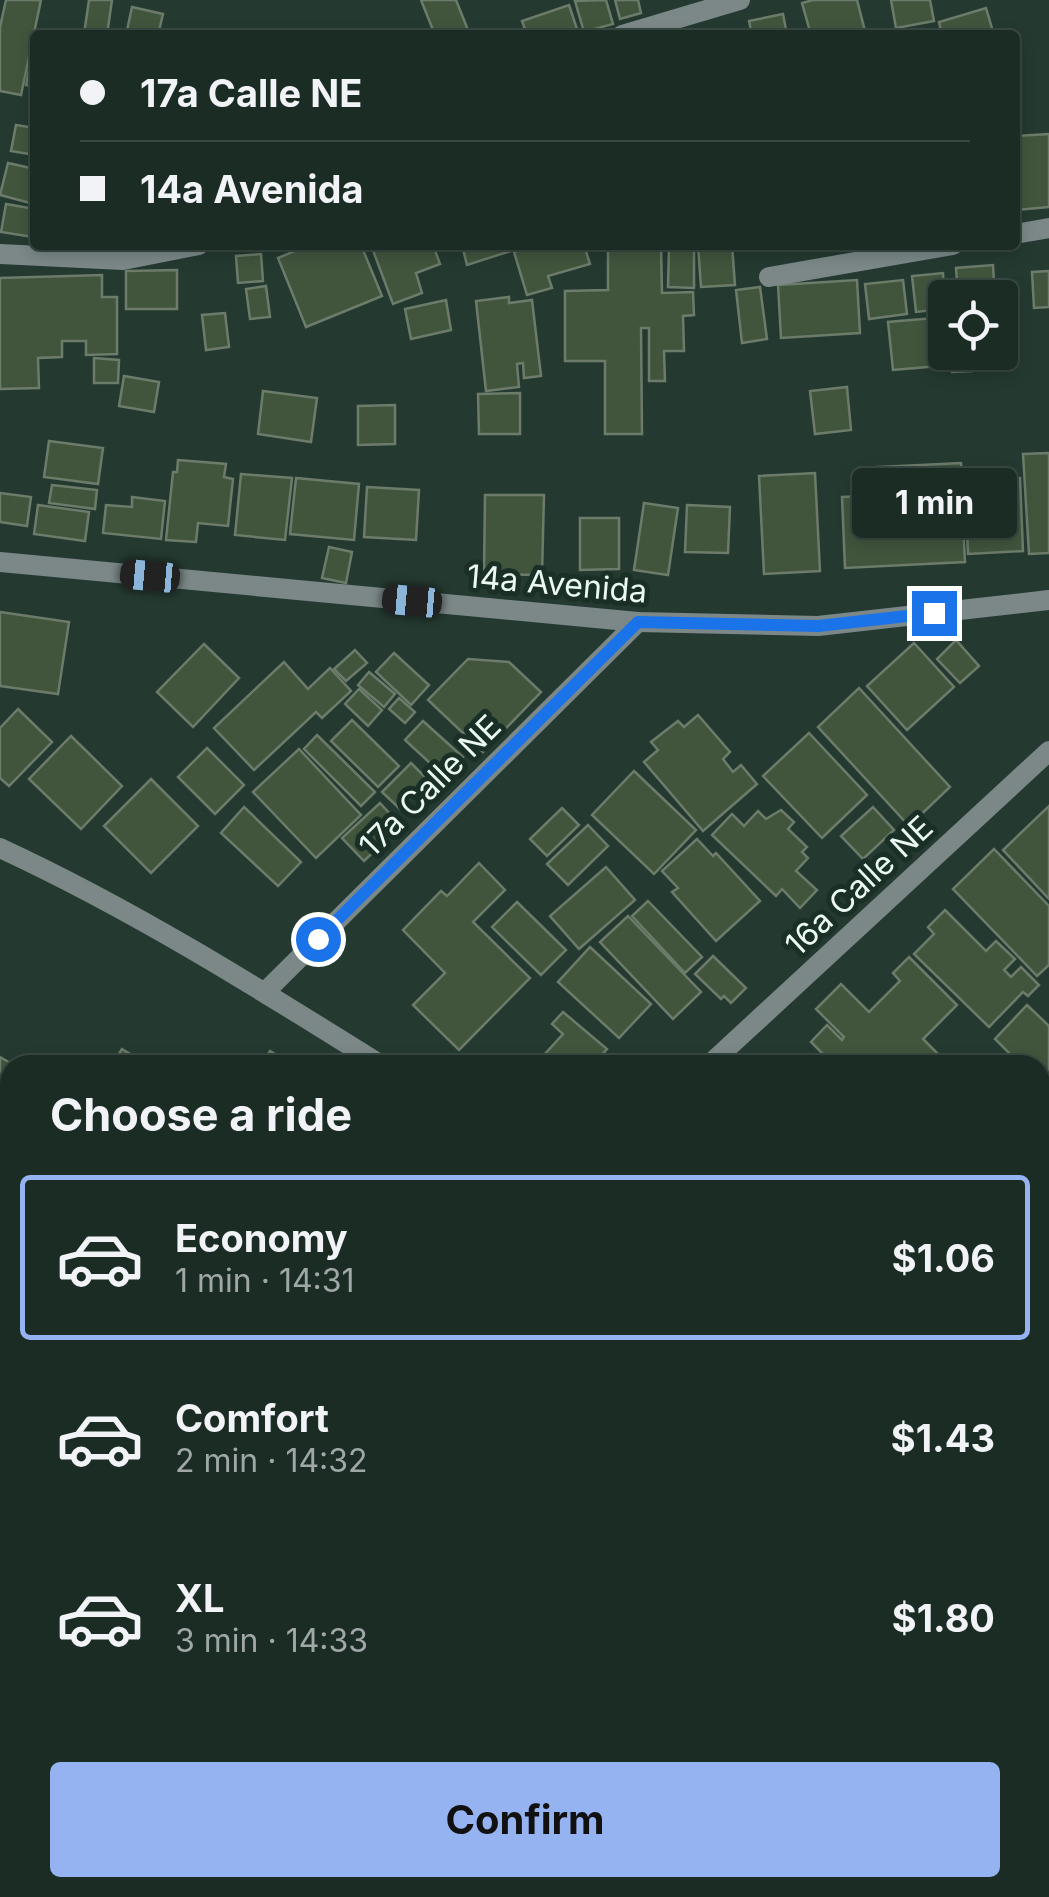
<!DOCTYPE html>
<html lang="en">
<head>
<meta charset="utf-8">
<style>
  body { margin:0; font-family:Inter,sans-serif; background:#283832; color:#f1f3f6; height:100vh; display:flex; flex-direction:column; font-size:38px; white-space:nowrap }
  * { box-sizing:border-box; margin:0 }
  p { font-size:32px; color:#a0a7a7 }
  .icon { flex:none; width:55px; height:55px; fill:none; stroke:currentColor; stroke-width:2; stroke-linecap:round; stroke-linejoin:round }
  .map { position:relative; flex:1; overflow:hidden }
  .side { position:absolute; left:0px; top:1055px; width:1050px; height:842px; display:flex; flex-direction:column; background:#1b2c25; border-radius:30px 30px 0 0; box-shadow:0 5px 15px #0003,0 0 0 2px #394842 }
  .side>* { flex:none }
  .top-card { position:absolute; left:30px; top:30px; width:990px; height:220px; border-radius:10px; box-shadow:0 5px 15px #0003,0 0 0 2px #394842; display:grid; align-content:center; height:220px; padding:0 50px; background:#1b2c25 }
  .tools { position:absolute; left:928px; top:280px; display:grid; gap:20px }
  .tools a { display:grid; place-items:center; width:90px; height:90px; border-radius:10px; background:#1b2c25; box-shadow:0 5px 15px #0003,0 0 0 2px #394842; font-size:50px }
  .end { position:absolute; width:45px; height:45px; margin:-22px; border:12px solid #1a73e8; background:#fff; box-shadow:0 0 0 5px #fff }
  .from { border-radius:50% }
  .bubble { position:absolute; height:70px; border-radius:10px; background:#1b2c25; box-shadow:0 5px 15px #0003,0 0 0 2px #394842; font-size:32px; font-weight:700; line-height:70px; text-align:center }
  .car { position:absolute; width:30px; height:60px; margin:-30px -15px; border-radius:12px; box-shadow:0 0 8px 2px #0007; background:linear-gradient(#222 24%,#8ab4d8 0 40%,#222 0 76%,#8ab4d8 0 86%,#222 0) }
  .top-card b { display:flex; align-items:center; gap:35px; height:95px; font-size:38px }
  .top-card b+b { border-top:2px solid #394842 }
  .top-card i { width:25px; height:25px; background:#f1f3f6 }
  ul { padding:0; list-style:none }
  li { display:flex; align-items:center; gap:30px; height:165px; margin:0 20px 15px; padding:0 30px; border:5px solid transparent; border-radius:10px }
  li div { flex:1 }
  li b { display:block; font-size:38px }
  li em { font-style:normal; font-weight:700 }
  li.current { border-color:#95b2f1 }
  li>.icon { width:90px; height:90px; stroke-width:1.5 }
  h2 { padding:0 50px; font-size:45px; line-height:120px }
  .cta { display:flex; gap:20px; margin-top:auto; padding:20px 50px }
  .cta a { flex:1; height:115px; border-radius:10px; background:#95b2f1; color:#111; font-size:40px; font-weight:700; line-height:115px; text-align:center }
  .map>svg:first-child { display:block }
  .grass { fill:url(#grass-dots) }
  .garden { fill:#3e412e }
  .building { fill:#41553d; stroke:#6c7b6a; stroke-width:2.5 }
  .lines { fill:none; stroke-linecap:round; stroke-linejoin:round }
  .lane { stroke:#7c8888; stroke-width:20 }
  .street { stroke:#7c8888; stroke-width:20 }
  .route { stroke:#1a73e8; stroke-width:12 }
  .labels { text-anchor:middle; stroke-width:10; stroke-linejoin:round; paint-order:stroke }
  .street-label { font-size:32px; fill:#ecf9f3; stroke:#1a3027 }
</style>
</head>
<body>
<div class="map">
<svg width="1049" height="1897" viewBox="0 0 1049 1897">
  <defs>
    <pattern id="grass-dots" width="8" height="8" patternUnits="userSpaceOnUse" patternTransform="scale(2.5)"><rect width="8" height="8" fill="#3e412e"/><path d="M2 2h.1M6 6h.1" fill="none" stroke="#5a5d4d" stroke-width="1.8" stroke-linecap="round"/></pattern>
  </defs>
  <rect width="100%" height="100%" fill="#243a31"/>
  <!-- grass -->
  <polygon class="grass" points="858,1888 970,1888 977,1897 850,1897"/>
  <!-- garden -->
  <g class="garden">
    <polygon points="0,1171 10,1180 10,1708 0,1717"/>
    <polygon points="10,1725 10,1853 0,1842 0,1734"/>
    <polygon points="151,1888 270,1888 279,1897 159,1897"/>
    <polygon points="354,1888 832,1888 824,1897 362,1897"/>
  </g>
  <!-- building -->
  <g class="building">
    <polygon points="6,0 41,0 21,95 0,91 0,27"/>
    <polygon points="89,0 112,0 107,35 84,34"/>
    <polygon points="421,0 456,0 470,35 435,35"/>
    <polygon points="606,0 613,24 584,32 575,1"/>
    <polygon points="615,0 638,0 641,13 620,19"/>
    <polygon points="813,0 857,0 866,35 811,35 802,3"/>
    <polygon points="891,0 930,0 934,21 896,28"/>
    <polygon points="569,5 579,35 527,35 522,21"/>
    <polygon points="132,7 163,14 158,35 126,35"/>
    <polygon points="986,8 994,35 942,35 939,22"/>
    <polygon points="783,14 787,35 752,35 749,21"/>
    <polygon points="33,48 35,48 35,87 26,85"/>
    <polygon points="16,125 35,128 35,155 11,151"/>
    <polygon points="1049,134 1049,207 1015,210 1015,136"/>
    <polygon points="8,163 35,169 30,203 0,195"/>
    <polygon points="6,204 35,209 33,237 1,232"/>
    <polygon points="309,245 361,245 382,296 306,327 278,258"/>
    <polygon points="371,245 433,245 440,264 416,273 422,293 393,304"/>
    <polygon points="462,245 515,245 517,249 467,265"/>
    <polygon points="537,245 584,245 590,264 548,276 552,288 527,295 514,252"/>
    <polygon points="608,245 661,245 662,293 693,292 694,315 683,316 684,351 664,351 665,381 649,381 649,328 641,328 642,434 605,434 605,361 565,361 565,291 608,290"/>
    <polygon points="698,245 732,245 735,285 701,287"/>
    <polygon points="669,248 694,248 694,288 668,287"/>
    <polygon points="261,254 263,281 238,283 236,256"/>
    <polygon points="993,265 995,298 958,298 956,268"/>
    <polygon points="177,270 177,309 126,309 126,271"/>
    <polygon points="1049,271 1049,307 1034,308 1032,272"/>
    <polygon points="943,273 945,309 916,312 912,276"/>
    <polygon points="102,275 102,297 117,297 117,354 86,355 86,341 62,341 62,357 38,358 39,388 0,389 0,278"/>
    <polygon points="857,280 860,333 781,338 778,285"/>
    <polygon points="903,280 907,314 869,319 865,284"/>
    <polygon points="266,286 270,317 250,319 246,289"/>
    <polygon points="760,287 767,339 742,343 736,290"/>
    <polygon points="509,297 509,303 532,300 541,376 524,378 523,363 517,364 519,387 486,391 476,301"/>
    <polygon points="446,300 451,330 411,339 405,309"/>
    <polygon points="225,313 229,347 206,350 202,315"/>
    <polygon points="934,318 939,366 893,370 888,322"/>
    <polygon points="951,352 971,352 972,371 952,372"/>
    <polygon points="94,358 119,360 118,383 94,383"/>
    <polygon points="124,376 159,382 154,412 119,406"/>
    <polygon points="847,387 851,430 815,434 810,391"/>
    <polygon points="263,391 317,398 311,442 258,434"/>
    <polygon points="520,393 520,434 479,434 478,394"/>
    <polygon points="395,405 395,444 358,445 358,406"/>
    <polygon points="49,441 103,448 98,484 44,477"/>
    <polygon points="1049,453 1049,553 1029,554 1023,454"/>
    <polygon points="178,460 226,464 224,477 233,479 228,526 198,523 196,542 166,540 173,472 177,472"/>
    <polygon points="961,463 963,485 860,491 859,468"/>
    <polygon points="815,473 820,571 764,574 759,476"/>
    <polygon points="241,474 292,478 285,540 235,535"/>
    <polygon points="296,478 359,484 354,540 290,534"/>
    <polygon points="1020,478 1023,551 968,554 965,481"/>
    <polygon points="52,485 97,490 95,509 49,503"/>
    <polygon points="961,486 965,562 845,568 842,497 940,493 939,487"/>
    <polygon points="367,487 419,490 416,540 364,537"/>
    <polygon points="0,493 31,497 27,526 0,522"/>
    <polygon points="485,495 544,495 542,575 484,574"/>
    <polygon points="132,497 165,501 161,539 103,533 106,505 132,507"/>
    <polygon points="644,503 678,508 668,575 634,570"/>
    <polygon points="38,505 89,512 85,541 34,534"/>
    <polygon points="687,505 730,507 728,553 685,552"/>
    <polygon points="580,518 619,518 619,569 580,570"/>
    <polygon points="329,547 352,552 346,583 322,578"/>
    <polygon points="0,612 69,622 58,694 0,686"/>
    <polygon points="956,640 979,666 960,683 937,659"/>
    <polygon points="914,643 954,687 907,730 867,686"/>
    <polygon points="204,644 239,678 193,727 157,692"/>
    <polygon points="355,650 367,663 346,681 334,669"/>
    <polygon points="394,653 429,685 411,705 376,672"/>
    <polygon points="468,659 509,662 541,692 483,752 428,700"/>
    <polygon points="284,662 308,689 330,668 351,691 322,718 316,712 254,770 214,728"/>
    <polygon points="369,672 395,694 384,707 358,685"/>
    <polygon points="859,688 950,787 909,826 818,727"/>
    <polygon points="359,689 382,710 368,726 345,704"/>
    <polygon points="399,698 415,712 405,723 389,709"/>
    <polygon points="18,709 52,742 9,786 0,778 0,728"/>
    <polygon points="698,715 730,752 723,759 733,772 741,765 757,784 703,831 644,762 658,750 651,742 678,721 684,727"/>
    <polygon points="352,720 399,766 378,787 331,741"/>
    <polygon points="423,721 463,757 444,776 405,740"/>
    <polygon points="809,733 867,795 822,838 763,776"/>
    <polygon points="317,735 375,792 361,806 304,749"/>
    <polygon points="71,736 122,786 81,829 29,779"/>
    <polygon points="207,748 244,785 215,814 178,777"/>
    <polygon points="299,749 361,815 316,858 253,792"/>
    <polygon points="411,763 427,779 400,809 382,792"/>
    <polygon points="634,771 696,830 654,874 592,815"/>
    <polygon points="151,779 198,826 151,873 104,826"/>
    <polygon points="380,803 401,826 364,861 342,838"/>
    <polygon points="1049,806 1049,899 1003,850"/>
    <polygon points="244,807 301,862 278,886 221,833"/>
    <polygon points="873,807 894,830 863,859 841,836"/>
    <polygon points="562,808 579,825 547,856 530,839"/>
    <polygon points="781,810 794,822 788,829 807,847 802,852 808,858 796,871 817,890 800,908 782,889 776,896 712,835 732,814 744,826 758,811 766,819"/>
    <polygon points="588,825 608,846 568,885 547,864"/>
    <polygon points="697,839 713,856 716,853 760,901 716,941 672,892 678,888 662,871"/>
    <polygon points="994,849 1049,906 1049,965 1037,976 953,889"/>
    <polygon points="479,863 505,890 473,922 530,978 459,1050 413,1005 445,973 403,930 441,891 447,896"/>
    <polygon points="606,867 635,900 579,949 550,916"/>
    <polygon points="648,901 702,957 685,973 632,916"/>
    <polygon points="517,902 566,950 541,975 492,927"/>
    <polygon points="945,910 986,951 996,941 1015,959 1004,970 1011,977 1021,967 1039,985 1028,996 1023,992 989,1027 914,954 934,934 928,927"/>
    <polygon points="628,916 701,992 673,1019 600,942"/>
    <polygon points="590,947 651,1004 619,1038 558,982"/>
    <polygon points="713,956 746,988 731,1003 724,996 721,999 695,974"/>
    <polygon points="909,957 957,1005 923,1039 949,1065 819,1065 825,1056 811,1042 827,1025 842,1040 844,1037 816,1009 841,984 869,1012 900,981 893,973"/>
    <polygon points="1027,1005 1049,1026 1049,1115 1040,1106 1040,1065 1021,1065 995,1039"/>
    <polygon points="563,1012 607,1049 598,1059 605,1065 558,1065 545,1054 563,1034 552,1024"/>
    <polygon points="122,1049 148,1065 112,1065"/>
    <polygon points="270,1051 294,1065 262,1065"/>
    <polygon points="0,1057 14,1065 10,1065 10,1128 0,1122"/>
    <polygon points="1049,1296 1049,1379 1046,1382 1040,1377 1040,1297 1044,1301"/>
    <polygon points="1040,1603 1049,1622 1049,1628 1040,1633"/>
    <polygon points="906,1888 942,1888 931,1897 915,1897"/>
  </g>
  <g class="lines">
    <!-- lane -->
    <g class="lane">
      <polyline points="622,35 740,0"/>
      <polyline points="1015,234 1049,228"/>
      <polyline points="0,254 123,260 199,245"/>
      <polyline points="769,277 953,245"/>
      <polyline points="0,1873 10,1870"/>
    </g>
    <!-- street -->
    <g class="street">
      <polyline points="0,562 638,622 818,626 1049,600"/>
      <path d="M0 848C132 909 258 988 381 1065"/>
      <polyline points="265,992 638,622"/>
      <polyline points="709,1065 1049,751"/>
      <polyline points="1040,1207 1049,1199"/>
      <polyline points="1040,1493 1049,1510"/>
      <polyline points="306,1888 315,1897"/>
    </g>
  </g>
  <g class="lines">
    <!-- route -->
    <polyline class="route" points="318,939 638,622 818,626 934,613"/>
  </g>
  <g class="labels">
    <!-- street labels -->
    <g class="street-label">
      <text transform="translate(557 584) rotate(5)" y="11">14a Avenida</text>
      <text transform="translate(430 786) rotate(-45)" y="11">17a Calle NE</text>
      <text transform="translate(859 886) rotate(-43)" y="11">16a Calle NE</text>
    </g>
  </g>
</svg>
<div class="tools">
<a><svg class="icon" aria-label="locate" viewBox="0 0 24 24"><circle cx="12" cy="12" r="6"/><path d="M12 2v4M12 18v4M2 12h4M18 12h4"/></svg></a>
</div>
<i class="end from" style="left:318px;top:939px"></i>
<i class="end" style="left:934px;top:613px"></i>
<div class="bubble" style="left:852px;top:468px;width:165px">1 min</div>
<i class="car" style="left:150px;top:576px;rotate:275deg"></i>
<i class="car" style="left:412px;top:601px;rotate:275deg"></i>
<div class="top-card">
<b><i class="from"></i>17a Calle NE</b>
<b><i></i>14a Avenida</b>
</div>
<section class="side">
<h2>Choose a ride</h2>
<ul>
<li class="current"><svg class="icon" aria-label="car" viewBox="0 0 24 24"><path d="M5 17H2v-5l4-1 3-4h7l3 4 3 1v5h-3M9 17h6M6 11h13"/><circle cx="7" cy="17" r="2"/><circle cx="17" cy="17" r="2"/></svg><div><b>Economy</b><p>1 min · 14:31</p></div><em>$1.06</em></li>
<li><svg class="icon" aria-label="car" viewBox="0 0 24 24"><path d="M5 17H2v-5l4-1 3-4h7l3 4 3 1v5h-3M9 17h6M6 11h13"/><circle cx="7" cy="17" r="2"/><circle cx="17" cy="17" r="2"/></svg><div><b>Comfort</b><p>2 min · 14:32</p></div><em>$1.43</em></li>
<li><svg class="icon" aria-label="car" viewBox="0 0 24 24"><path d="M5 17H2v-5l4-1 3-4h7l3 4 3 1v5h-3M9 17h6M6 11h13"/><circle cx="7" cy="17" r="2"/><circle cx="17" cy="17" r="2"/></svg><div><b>XL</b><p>3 min · 14:33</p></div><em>$1.80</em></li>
</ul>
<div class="cta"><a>Confirm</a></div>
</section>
</div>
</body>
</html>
